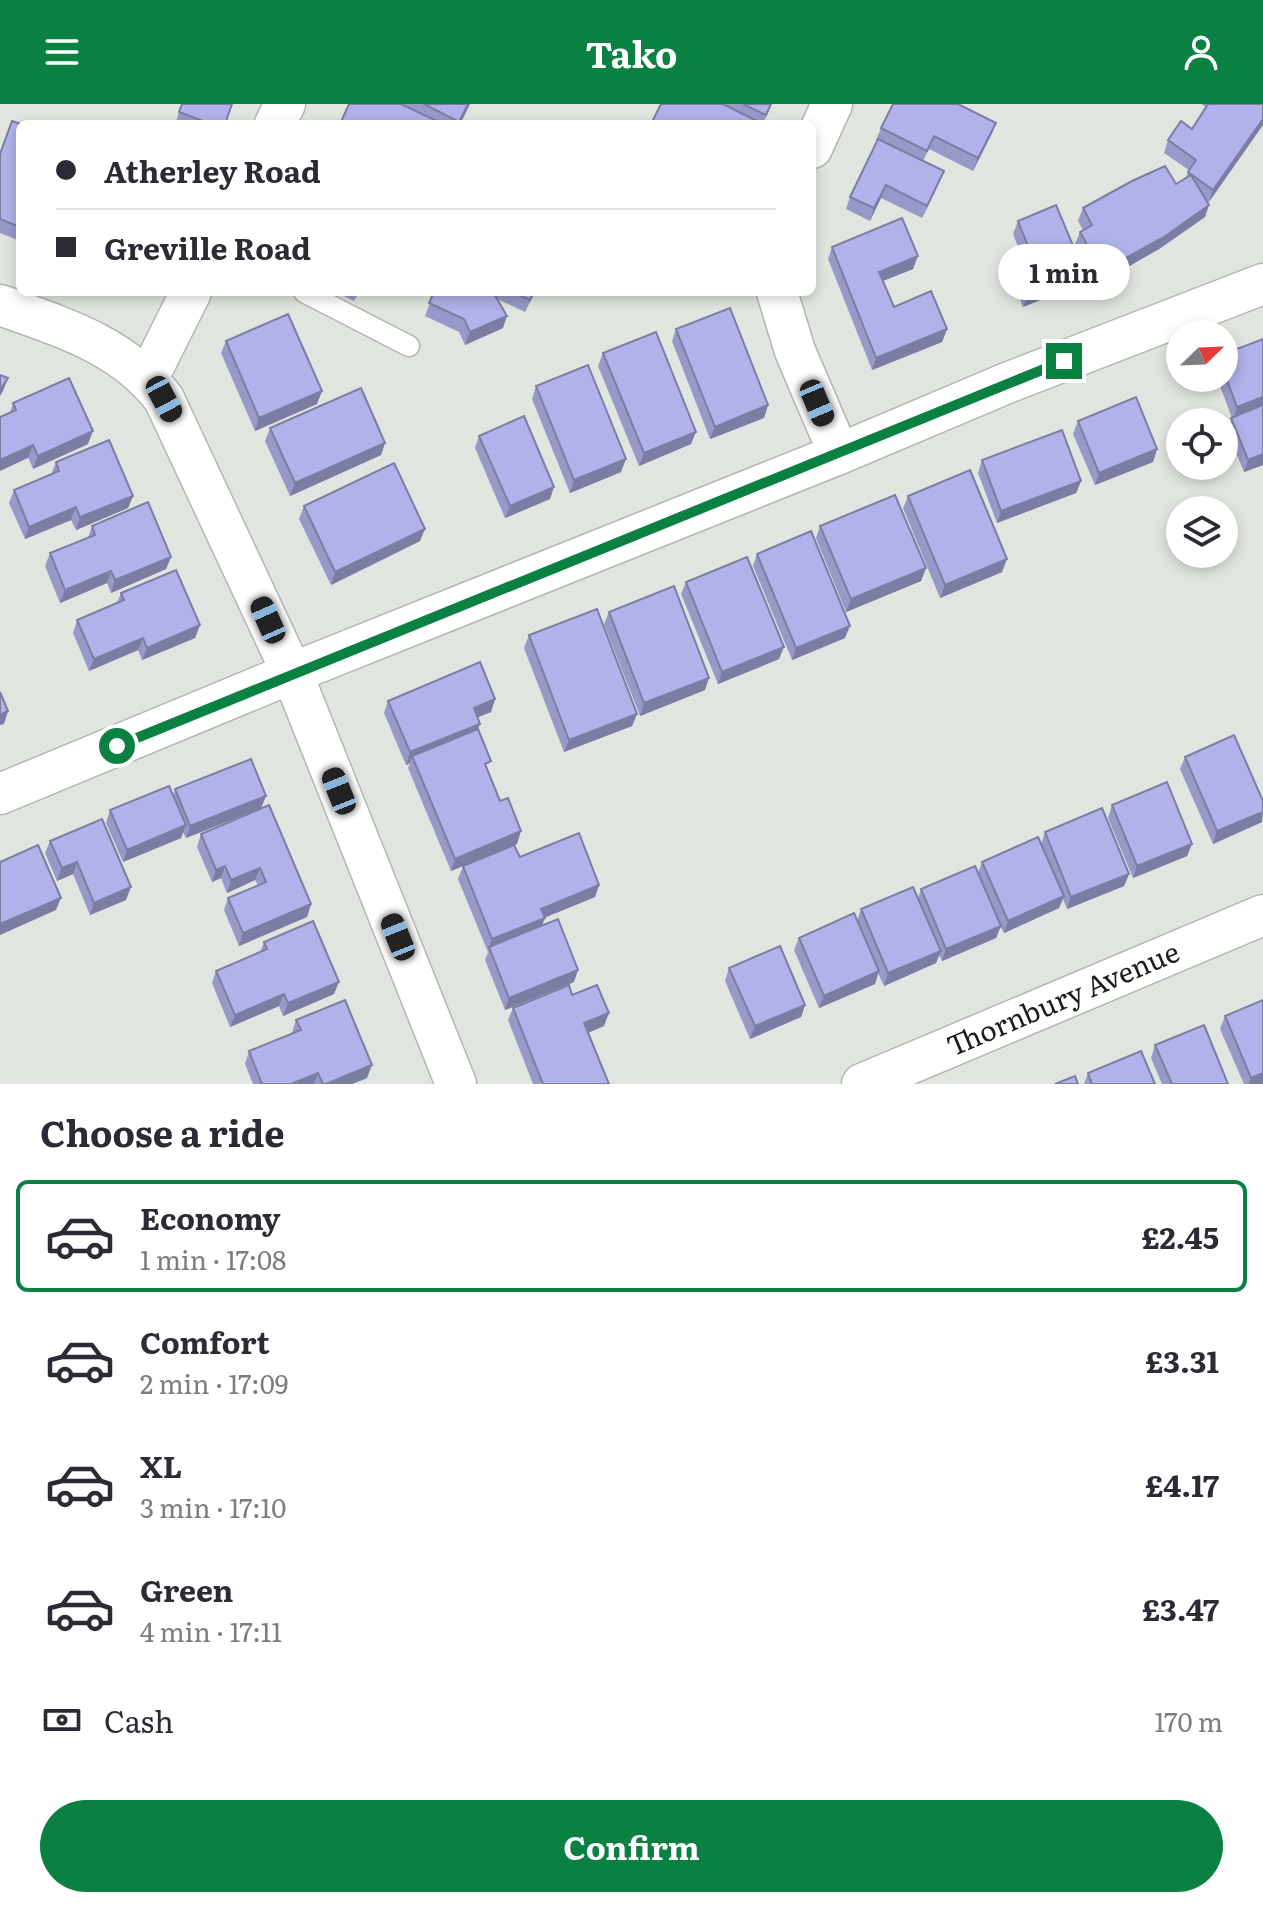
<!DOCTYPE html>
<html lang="en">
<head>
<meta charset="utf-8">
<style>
  body { margin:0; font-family:Literata,serif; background:#f7f7f7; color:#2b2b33; height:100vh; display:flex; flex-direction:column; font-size:30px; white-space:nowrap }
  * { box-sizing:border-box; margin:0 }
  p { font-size:26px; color:#7c7c81 }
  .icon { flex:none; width:44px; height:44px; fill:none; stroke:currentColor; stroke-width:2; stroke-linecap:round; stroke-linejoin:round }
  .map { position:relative; height:980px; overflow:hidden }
  .panel { display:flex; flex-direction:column; background:#fff; flex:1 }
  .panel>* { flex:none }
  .hud { position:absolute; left:16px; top:16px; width:800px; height:176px; border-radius:12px; box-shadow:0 4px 12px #0003; display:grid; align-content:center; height:176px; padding:0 40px; background:#fff }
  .needle { width:52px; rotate:67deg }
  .tools { position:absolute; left:1166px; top:216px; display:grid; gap:16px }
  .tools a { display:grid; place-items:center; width:72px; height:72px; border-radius:50%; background:#fff; box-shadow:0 4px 12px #0003; font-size:40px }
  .end { position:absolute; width:36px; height:36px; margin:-18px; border:10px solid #0b8043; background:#fff; box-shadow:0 0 0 4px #fff }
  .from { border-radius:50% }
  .bubble { position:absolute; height:56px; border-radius:28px; background:#fff; box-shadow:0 4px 12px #0003; font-size:26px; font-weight:700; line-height:56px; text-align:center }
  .car { position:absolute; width:24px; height:48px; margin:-24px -12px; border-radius:10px; box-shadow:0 0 6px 2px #0007; background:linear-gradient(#222 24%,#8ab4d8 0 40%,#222 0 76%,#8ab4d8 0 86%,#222 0) }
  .hud b { display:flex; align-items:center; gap:28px; height:76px; font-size:30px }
  .hud b+b { border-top:2px solid #e1e1e2 }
  .hud i { width:20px; height:20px; background:#2b2b33 }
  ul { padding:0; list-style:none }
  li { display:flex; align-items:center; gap:24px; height:112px; margin:0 16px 12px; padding:0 24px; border:4px solid transparent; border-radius:12px }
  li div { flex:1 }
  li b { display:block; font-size:30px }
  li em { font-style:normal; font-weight:700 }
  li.on { border-color:#0b8043 }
  li>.icon { width:72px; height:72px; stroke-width:1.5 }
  h2 { padding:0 40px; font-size:36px; line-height:96px }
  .pay { display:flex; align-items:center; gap:20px; height:88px; padding:0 40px; font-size:30px }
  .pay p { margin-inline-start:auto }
  .primary-button { display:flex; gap:16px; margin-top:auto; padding:16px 40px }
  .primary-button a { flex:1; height:92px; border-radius:48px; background:#0b8043; color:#fff; font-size:32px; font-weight:700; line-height:92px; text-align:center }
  header { display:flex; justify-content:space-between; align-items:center; height:104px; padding:0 40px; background:#0b8043; color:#fff; font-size:36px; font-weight:700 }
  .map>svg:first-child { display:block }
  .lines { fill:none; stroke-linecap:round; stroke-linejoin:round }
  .service-casing { stroke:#b3b7b1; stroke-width:23 }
  .minor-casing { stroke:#b3b7b1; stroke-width:43 }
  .service { stroke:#fff; stroke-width:20 }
  .minor { stroke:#fff; stroke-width:40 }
  .wall { fill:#9799c8 }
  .shaded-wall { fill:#7b7da3 }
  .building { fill:#b0b2e9; stroke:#7b7da3; stroke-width:2 }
  .route { stroke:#0b8043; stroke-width:10 }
  .labels { text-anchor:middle; stroke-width:6; stroke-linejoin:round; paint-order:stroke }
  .street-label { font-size:28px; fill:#1d1e1c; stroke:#fff }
</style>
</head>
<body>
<header><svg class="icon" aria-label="menu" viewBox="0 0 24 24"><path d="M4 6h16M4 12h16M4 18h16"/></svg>Tako<svg class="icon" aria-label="person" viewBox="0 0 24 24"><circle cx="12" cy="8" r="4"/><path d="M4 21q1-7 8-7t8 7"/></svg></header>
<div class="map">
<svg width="1263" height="980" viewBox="0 0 1263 980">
  <rect width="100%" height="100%" fill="#e1e5df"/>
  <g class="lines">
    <defs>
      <polyline id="service" points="304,188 409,242"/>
      <g id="minor">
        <polyline points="275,20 285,0"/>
        <polyline points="812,44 832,0"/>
        <polyline points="777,188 795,247 839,350"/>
        <path d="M0 201C62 223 123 241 164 295L292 569 456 980"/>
        <polyline points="148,274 191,188"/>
        <polyline points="0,690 292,569 839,350 1007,279 1263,180"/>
        <polyline points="862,980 1263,811"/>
      </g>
    </defs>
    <!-- service casing -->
    <use href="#service" class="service-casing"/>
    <!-- minor casing -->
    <use href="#minor" class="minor-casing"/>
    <!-- service -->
    <use href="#service" class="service"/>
    <!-- minor -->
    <use href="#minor" class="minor"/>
  </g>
  <!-- wall -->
  <g class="wall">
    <polygon points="182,0 225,20 175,20"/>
    <polygon points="349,0 470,0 460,20 340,20"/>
    <polygon points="661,0 772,0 763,20 651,20"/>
    <polygon points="1201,0 1263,0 1209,98 1207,97 1205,113 1159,145 1098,180 1075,140 1080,128 1083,126 1078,117 1083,104 1176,80 1186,73 1189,66 1164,49 1168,36 1192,25 1206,3"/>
    <polygon points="996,19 991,31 973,67 929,45 923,57 944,67 939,79 922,114 881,94 870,117 846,105 850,93 878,37 876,36 881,24"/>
    <polygon points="20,20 20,137 0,129 0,50"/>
    <polygon points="1018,117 1080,180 1023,203 1009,169 1013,157 1022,153 1013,130"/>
    <polygon points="832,143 913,165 883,177 894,203 947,225 942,238 872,266 828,155"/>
    <polygon points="336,188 359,188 354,197"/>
    <polygon points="434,188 535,188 525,208 497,195 503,224 465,241 459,228 425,212"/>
    <polygon points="676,225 768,301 764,314 710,335 672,237"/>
    <polygon points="1263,235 1263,361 1244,368 1227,327 1232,314 1217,274 1224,274 1224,250"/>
    <polygon points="226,237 317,300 255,327 221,249"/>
    <polygon points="603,249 691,340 639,362 598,262"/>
    <polygon points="536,282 621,368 570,389 532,295"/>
    <polygon points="13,299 88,340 33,365 10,309"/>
    <polygon points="1078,317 1157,345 1153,358 1095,381 1073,330"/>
    <polygon points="270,324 385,339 381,351 290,392 265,337"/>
    <polygon points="479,332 550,395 505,414 475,344"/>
    <polygon points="982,356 1081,377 1076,389 997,419 978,369"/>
    <polygon points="56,358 133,392 128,404 76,426 71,416 25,435 9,399 14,386 51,371"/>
    <polygon points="908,392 1002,468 940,494 903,404"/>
    <polygon points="304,402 420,437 331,481 299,415"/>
    <polygon points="92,422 171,453 166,465 111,489 107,479 60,499 45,462 50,449 88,434"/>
    <polygon points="820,422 926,464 921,477 846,508 816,434"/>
    <polygon points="757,450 845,534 792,556 753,462"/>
    <polygon points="686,478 779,555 718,580 681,490"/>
    <polygon points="121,489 200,521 195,534 142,556 138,546 89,567 73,529 77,516 117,499"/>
    <polygon points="609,508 705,586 640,612 604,520"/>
    <polygon points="529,531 637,610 632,622 564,648 524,544"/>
    <polygon points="495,595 491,608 477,613 478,625 488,667 517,740 451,767 408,664 410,659 406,661 384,609 388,597"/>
    <polygon points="1185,653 1262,718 1213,740 1180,665"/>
    <polygon points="175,685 266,692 261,704 186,734 183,728 181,734 123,758 106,719 110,706 173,692"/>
    <polygon points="269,701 311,800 307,813 239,842 224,806 228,794 258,781 255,776 227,789 221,774 212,778 197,743 201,730"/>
    <polygon points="1112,701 1192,740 1187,752 1133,774 1108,714"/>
    <polygon points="1045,728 1129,770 1124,782 1067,805 1063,795 1059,804 1004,829 1000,822 996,834 942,857 939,851 936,859 884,882 878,869 875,880 819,904 794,846 799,834 857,817 861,805 918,794 921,785 978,769 982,758 1041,740"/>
    <polygon points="50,737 126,796 90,811 73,770 57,777 45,749"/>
    <polygon points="520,753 599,781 595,793 544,814 542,822 574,878 505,906 485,856 488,848 458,775 463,762"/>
    <polygon points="264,838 334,890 283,912 279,902 230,923 212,879 216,867 260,849"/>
    <polygon points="729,864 805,901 801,913 750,935 725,877"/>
    <polygon points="572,891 604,922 588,929 609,980 533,980 508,916 513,904"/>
    <polygon points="1263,896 1263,980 1244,980 1220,925 1225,912"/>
    <polygon points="296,916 367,974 352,980 253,980 245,960 249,947 292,929"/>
    <polygon points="1155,941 1228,980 1162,980 1151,954"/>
    <polygon points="1088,969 1155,980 1084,980"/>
  </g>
  <!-- shaded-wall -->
  <g class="shaded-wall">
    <polygon points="468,0 470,0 460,20 459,20"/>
    <polygon points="1263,15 1263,21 1209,98 1213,86"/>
    <polygon points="996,19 991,31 973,67 978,54"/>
    <polygon points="944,67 939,79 922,114 927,102"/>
    <polygon points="886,81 881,94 870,117 874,104"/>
    <polygon points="1209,101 1205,113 1159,145 1098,180 1102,167"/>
    <polygon points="918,152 913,165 875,180 879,168"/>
    <polygon points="1084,168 1080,180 1023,203 1028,191"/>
    <polygon points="507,212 503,224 465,241 470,228"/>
    <polygon points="947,225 942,238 872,266 876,254"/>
    <polygon points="8,274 3,287 0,292 0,286"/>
    <polygon points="322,287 317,300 255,327 259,314"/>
    <polygon points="1263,293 1263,304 1233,316 1237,303"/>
    <polygon points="768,301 764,314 710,335 715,323"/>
    <polygon points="93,327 88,340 33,365 38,352"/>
    <polygon points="696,328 691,340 639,362 644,349"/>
    <polygon points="385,339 381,351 290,392 295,379"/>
    <polygon points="33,341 28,354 0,367 0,356"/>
    <polygon points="1157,345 1153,358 1095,381 1099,369"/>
    <polygon points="1263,350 1263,361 1244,368 1248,356"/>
    <polygon points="626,355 621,368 570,389 574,376"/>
    <polygon points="1081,377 1076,389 997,419 1001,407"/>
    <polygon points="554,383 550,395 505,414 510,402"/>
    <polygon points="133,392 128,404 76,426 80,413"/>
    <polygon points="76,403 71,416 25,435 29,423"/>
    <polygon points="425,425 420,437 331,481 335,468"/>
    <polygon points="171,453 166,465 111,489 115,476"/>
    <polygon points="1007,455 1002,468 940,494 945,481"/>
    <polygon points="926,464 921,477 846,508 851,495"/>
    <polygon points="111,467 107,479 60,499 65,486"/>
    <polygon points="200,521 195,534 142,556 147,544"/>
    <polygon points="850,522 845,534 792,556 796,544"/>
    <polygon points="143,534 138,546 89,567 94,555"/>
    <polygon points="784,543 779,555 718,580 722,568"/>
    <polygon points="709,574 705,586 640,612 644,599"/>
    <polygon points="495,595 491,608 469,617 474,604"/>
    <polygon points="8,607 4,620 0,621 0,611"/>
    <polygon points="637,610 632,622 564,648 569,636"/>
    <polygon points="480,620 475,632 412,652 410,659 406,661 410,648"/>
    <polygon points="266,692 261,704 186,734 190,722"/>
    <polygon points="1263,708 1262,718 1213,740 1217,727"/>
    <polygon points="186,721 181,734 123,758 127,746"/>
    <polygon points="521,727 517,740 451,767 455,755"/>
    <polygon points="1192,740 1187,752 1133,774 1137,762"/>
    <polygon points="77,758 73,770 57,777 62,764"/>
    <polygon points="225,762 221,774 212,778 216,766"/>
    <polygon points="260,764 255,776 227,789 231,776"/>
    <polygon points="1129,770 1124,782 1067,805 1071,793"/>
    <polygon points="599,781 595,793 536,817 541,805"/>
    <polygon points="131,783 126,796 90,811 94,799"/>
    <polygon points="1064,792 1059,804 1004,829 1008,817"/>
    <polygon points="61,794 56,806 0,831 0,820"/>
    <polygon points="311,800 307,813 239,842 243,829"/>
    <polygon points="545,814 540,826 489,843 492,835"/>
    <polygon points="1001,822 996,834 942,857 946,845"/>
    <polygon points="941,847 936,859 884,882 888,869"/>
    <polygon points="578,866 574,878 505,906 509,894"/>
    <polygon points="879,867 875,880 819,904 824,892"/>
    <polygon points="339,878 334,890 283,912 288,899"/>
    <polygon points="284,890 279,902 230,923 235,911"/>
    <polygon points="805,901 801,913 750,935 755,922"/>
    <polygon points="609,909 604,922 580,932 584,919"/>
    <polygon points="372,961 367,974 352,980 326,980"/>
    <polygon points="318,969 314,980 291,980"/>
    <polygon points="1263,969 1263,980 1249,980 1251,974"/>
  </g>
  <!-- building -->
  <g class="building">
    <polygon points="182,0 232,0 225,20 211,20 179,8"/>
    <polygon points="349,0 401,0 437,17 436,20 340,20"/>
    <polygon points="424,0 468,0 459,18"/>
    <polygon points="661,0 723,0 761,19 651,20"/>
    <polygon points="743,0 771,0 766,11"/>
    <polygon points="893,0 958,0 996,19 978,54 934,32 927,47 881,24"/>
    <polygon points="1208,0 1263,0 1263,15 1213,86 1188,68 1196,56 1168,36 1181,17 1192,25"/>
    <polygon points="12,17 21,20 20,20 20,123 0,115 0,50"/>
    <polygon points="878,35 944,67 927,102 886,81 874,104 850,93"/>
    <polygon points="1165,62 1176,80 1191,71 1209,101 1164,133 1102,167 1080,128 1092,121 1083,104 1132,77"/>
    <polygon points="1056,101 1084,168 1028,191 1013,157 1031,150 1018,117"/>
    <polygon points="902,114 918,152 879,168 894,203 931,187 947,225 876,254 832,143"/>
    <polygon points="434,188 493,188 507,212 470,228 464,215 429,199"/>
    <polygon points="513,188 534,188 530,196"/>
    <polygon points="730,204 768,301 715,323 676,225"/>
    <polygon points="288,210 322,287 259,314 226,237"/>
    <polygon points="656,228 696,328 644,349 603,249"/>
    <polygon points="1263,235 1263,293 1237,303 1224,268 1224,250"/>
    <polygon points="588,261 626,355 574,376 536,282"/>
    <polygon points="0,271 8,274 0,286"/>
    <polygon points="69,274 93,327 38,352 33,341 0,356 0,313 16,306 13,299"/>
    <polygon points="361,284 385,339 295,379 270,324"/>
    <polygon points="1136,293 1157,345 1099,369 1078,317"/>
    <polygon points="1263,301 1263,350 1248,356 1231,314"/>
    <polygon points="524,312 554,383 510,402 479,332"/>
    <polygon points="1062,326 1081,377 1001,407 982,356"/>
    <polygon points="109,336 133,392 80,413 76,403 29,423 14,386 59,367 56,358"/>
    <polygon points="394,359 425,425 335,468 304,402"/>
    <polygon points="970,366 1007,455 945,481 908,392"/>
    <polygon points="895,391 926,464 851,495 820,422"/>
    <polygon points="148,398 171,453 115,476 111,467 65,486 50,449 95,431 92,422"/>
    <polygon points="811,427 850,522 796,544 757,450"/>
    <polygon points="747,453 784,543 722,568 686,478"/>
    <polygon points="176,466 200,521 147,544 143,534 94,555 77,516 124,496 121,489"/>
    <polygon points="674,482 709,574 644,599 609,508"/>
    <polygon points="597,505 637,610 569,636 529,531"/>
    <polygon points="480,558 495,595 474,604 480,620 410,648 388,597"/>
    <polygon points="0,588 8,607 0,611"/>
    <polygon points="478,625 491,657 485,660 500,697 508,694 521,727 455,755 412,652"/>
    <polygon points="1234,631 1263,697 1263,708 1217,727 1185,653"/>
    <polygon points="251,655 266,692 190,722 175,685"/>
    <polygon points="1167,678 1192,740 1137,762 1112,701"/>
    <polygon points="169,682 186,721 127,746 110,706"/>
    <polygon points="269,701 311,800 243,829 228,794 266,778 260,764 231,776 225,762 216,766 201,730"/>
    <polygon points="1102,704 1129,770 1071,793 1045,728"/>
    <polygon points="102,715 131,783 94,799 77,758 62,764 50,737"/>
    <polygon points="579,729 599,781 541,805 545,814 492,835 463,762 514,741 520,753"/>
    <polygon points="1038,733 1064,792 1008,817 982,758"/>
    <polygon points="38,741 61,794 0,820 0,758"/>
    <polygon points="975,762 1001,822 946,845 921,785"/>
    <polygon points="913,783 941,847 888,869 861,805"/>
    <polygon points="854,809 879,867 824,892 799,834"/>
    <polygon points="558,815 578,866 509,894 489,843"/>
    <polygon points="313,817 339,878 288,899 284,890 235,911 216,867 267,845 264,838"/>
    <polygon points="780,842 805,901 755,922 729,864"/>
    <polygon points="569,881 572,891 597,881 609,909 584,919 609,980 543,980 513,904"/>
    <polygon points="345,896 372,961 326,980 323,980 318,969 291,980 262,980 249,947 301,926 296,916"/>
    <polygon points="1263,896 1263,969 1251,974 1225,912"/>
    <polygon points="1204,921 1228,980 1172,980 1155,941"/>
    <polygon points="1141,947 1155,980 1092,980 1088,969"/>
    <polygon points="1075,972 1078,980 1055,980"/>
  </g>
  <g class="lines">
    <!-- route -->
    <polyline class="route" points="117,642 1064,257"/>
  </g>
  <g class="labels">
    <!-- street labels -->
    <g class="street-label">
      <text transform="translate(1063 895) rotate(-23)" y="10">Thornbury Avenue</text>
    </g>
  </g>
</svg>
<div class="tools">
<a><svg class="needle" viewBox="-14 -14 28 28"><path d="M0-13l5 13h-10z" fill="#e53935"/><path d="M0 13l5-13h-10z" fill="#7c7c81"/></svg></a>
<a><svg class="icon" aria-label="locate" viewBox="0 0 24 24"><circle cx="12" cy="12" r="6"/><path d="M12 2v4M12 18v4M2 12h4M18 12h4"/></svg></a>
<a><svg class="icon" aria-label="layers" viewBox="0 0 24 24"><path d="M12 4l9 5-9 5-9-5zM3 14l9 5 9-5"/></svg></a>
</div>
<i class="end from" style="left:117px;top:642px"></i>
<i class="end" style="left:1064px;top:257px"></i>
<div class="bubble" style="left:998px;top:140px;width:132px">1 min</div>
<i class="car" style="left:164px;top:295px;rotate:152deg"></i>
<i class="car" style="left:817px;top:299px;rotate:157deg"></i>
<i class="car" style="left:268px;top:516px;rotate:336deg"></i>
<i class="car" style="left:339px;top:687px;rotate:338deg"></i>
<i class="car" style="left:398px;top:833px;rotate:338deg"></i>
<div class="hud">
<b><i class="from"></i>Atherley Road</b>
<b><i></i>Greville Road</b>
</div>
</div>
<section class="panel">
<h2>Choose a ride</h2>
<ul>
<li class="on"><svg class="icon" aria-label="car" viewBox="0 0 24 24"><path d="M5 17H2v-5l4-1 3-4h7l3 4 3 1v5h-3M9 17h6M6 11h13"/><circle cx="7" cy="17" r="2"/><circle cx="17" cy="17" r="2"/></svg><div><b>Economy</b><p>1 min · 17:08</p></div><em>£2.45</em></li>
<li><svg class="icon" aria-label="car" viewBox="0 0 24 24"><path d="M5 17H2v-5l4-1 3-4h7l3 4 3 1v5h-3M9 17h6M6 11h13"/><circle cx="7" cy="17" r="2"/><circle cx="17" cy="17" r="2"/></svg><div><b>Comfort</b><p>2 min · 17:09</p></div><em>£3.31</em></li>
<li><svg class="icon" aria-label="car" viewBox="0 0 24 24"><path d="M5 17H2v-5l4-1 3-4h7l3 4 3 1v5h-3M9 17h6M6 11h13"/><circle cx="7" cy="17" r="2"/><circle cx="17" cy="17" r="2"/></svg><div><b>XL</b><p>3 min · 17:10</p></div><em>£4.17</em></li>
<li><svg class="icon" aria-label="car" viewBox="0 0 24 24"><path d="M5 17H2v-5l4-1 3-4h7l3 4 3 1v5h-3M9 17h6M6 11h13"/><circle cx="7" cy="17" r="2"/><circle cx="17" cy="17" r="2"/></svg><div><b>Green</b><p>4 min · 17:11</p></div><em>£3.47</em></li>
</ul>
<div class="pay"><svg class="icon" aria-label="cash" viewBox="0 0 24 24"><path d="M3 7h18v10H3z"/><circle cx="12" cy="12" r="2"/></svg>Cash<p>170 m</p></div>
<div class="primary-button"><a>Confirm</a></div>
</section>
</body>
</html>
